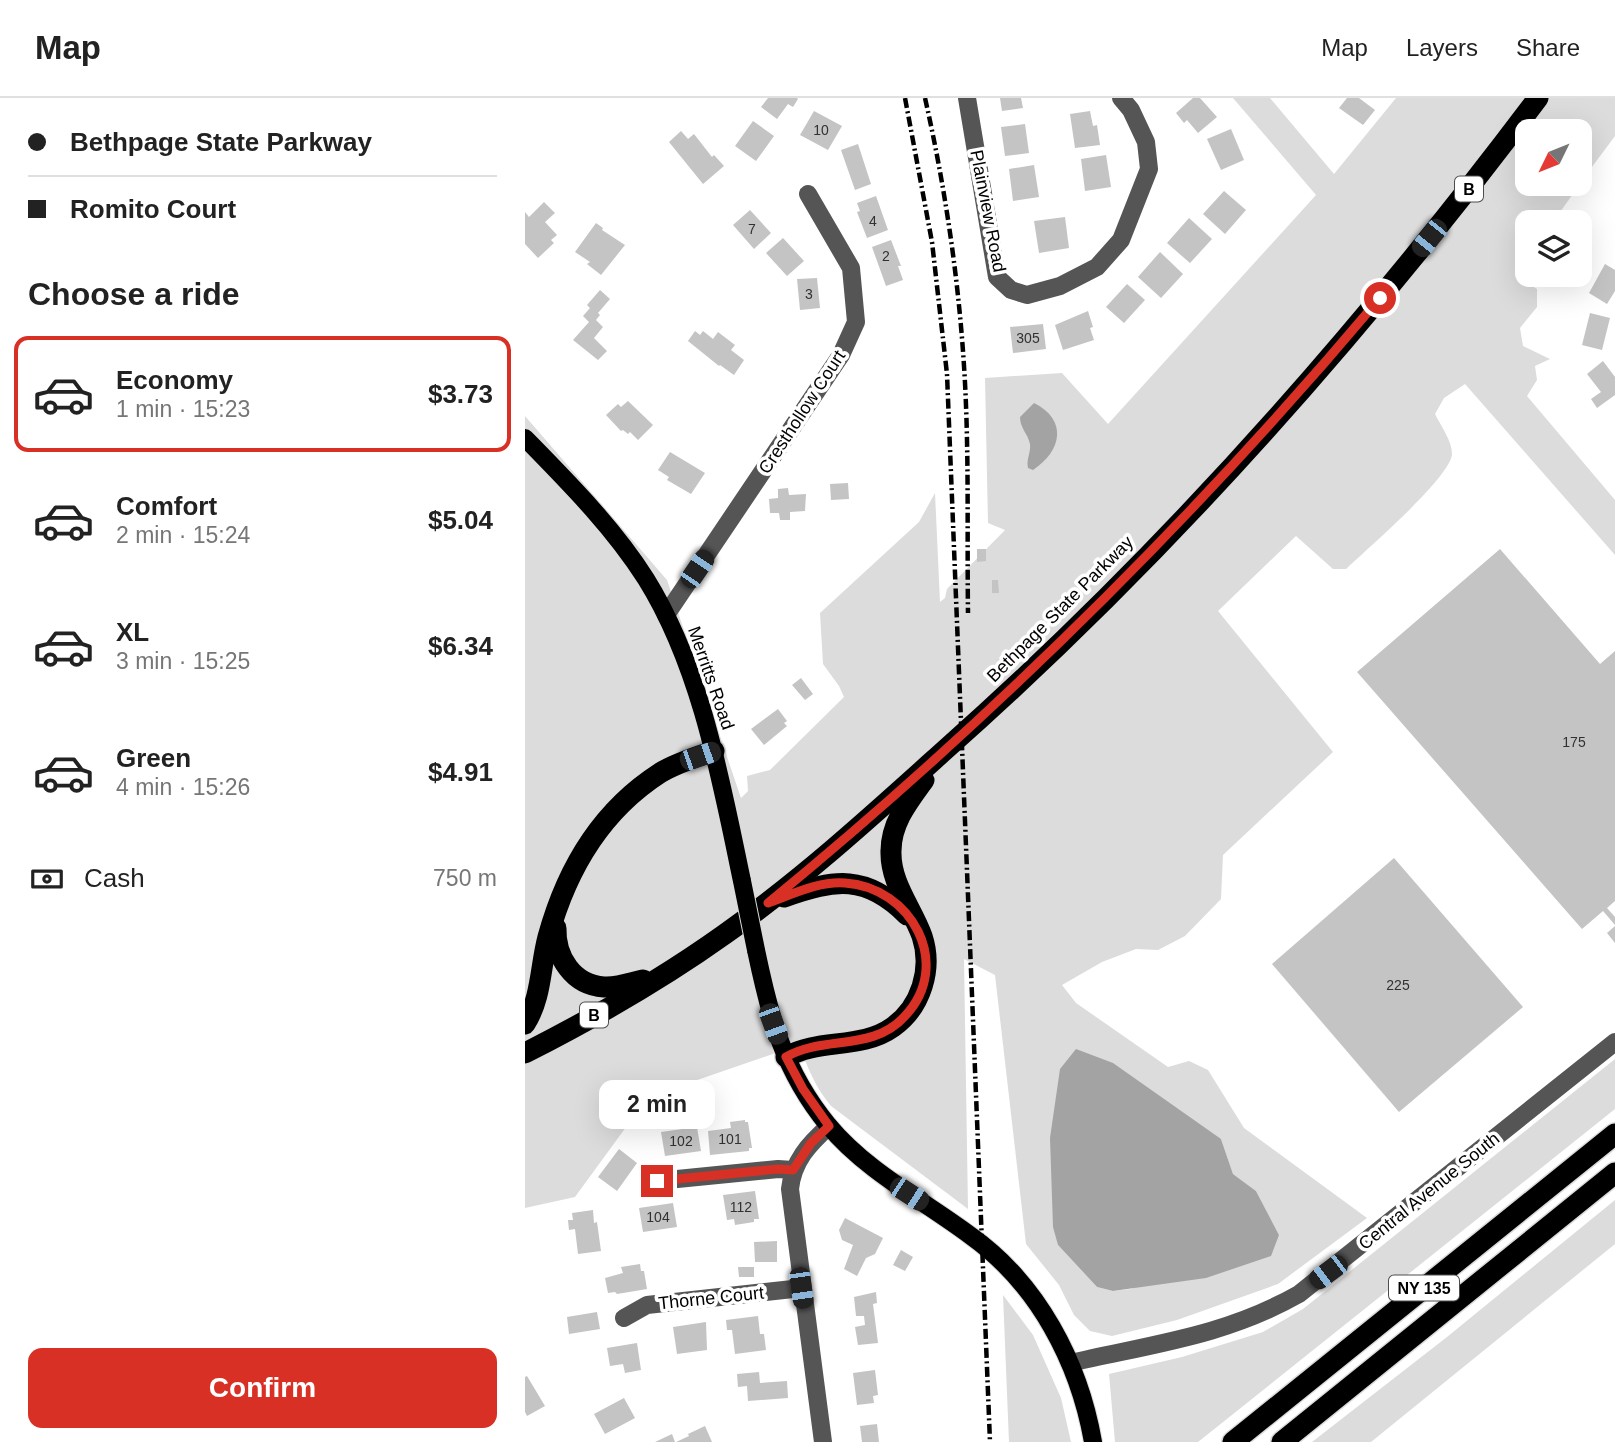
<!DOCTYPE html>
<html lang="en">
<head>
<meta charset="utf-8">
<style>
  body { margin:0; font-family:Arial,sans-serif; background:#f6f6f6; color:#222; height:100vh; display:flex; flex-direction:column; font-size:26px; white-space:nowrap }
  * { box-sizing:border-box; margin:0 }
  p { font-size:23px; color:#767676 }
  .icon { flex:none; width:38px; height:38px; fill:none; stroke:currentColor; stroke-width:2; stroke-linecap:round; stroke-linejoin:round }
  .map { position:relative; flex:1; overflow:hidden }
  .sheet { display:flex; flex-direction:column; background:#fff; width:525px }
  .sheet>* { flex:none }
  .hud { display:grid; align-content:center; height:154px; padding:0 28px; background:#fff }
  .needle { width:46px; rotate:227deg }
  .buttons { position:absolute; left:990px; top:21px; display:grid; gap:14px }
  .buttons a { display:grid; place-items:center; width:77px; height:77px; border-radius:14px; background:#fff; box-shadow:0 7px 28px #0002; font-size:35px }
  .end { position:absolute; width:32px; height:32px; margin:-16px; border:9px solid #d93025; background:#fff; box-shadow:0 0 0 4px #fff }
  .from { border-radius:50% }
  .bubble { position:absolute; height:49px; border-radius:14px; background:#fff; box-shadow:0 7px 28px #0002; font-size:23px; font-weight:700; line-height:49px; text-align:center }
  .car { position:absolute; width:21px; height:42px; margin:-21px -10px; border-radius:9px; box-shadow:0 0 5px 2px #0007; background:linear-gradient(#222 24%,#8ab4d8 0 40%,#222 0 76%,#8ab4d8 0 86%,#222 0) }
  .hud b { display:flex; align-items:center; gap:24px; height:66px; font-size:26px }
  .hud b+b { border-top:2px solid #e0e0e0 }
  .hud i { width:18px; height:18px; background:#222 }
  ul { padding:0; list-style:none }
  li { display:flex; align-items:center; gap:21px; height:116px; margin:0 14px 10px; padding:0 14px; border:4px solid transparent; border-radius:14px }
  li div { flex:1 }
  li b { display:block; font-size:26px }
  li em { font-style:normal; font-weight:700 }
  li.current { border-color:#d93025 }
  li>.icon { width:63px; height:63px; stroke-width:1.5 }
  h2 { padding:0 28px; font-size:32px; line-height:84px }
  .pay { display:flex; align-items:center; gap:18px; height:77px; padding:0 28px; font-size:26px }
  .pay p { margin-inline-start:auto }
  .button { display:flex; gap:14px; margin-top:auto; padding:14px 28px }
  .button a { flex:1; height:80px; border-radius:14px; background:#d93025; color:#fff; font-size:28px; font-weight:700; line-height:80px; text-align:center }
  header { display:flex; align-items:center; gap:42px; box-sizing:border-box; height:98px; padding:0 35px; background:#fff; border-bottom:2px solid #e0e0e0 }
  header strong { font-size:33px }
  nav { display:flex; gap:38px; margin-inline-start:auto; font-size:24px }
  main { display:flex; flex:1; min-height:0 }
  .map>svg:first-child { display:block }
  .green { fill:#dcdcdc; fill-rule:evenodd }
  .water { fill:#a3a3a3 }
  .building { fill:#c4c4c4 }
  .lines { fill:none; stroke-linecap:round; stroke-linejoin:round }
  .major-casing { stroke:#dbdbdb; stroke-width:20 }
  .highway-casing { stroke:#dbdbdb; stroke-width:24 }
  .minor { stroke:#555; stroke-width:18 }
  .major { stroke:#000; stroke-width:18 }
  .highway { stroke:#000; stroke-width:21 }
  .rail { stroke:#000; stroke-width:4.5; stroke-dasharray:10 3.5 2 3.5; stroke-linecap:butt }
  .major-bridge-casing { stroke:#dbdbdb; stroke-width:20; stroke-linecap:butt }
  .major-bridge { stroke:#000; stroke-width:18 }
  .route { stroke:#d93025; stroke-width:9 }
  .labels { text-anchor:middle; stroke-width:7; stroke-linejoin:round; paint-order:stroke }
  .number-label { font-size:14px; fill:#313131 }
  .shield { fill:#fff; stroke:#4c4c4c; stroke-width:2 }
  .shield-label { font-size:16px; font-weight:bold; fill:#000 }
  .street-label { font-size:18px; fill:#000; stroke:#fff }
</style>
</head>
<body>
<header>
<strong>Map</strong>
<nav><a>Map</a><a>Layers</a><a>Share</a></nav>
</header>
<main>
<section class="sheet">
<div class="hud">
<b><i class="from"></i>Bethpage State Parkway</b>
<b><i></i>Romito Court</b>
</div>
<h2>Choose a ride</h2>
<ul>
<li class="current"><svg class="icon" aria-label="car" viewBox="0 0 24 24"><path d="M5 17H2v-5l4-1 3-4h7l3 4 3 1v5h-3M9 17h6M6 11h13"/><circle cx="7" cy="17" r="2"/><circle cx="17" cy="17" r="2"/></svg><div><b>Economy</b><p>1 min · 15:23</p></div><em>$3.73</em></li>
<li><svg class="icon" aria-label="car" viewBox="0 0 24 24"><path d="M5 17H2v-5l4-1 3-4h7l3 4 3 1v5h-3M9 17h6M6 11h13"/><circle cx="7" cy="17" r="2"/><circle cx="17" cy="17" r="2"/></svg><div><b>Comfort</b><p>2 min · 15:24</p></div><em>$5.04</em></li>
<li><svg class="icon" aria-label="car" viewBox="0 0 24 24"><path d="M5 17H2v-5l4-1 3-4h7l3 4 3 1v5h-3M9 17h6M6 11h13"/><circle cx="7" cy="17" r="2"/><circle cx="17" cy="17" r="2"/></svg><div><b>XL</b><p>3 min · 15:25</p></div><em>$6.34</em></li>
<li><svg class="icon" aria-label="car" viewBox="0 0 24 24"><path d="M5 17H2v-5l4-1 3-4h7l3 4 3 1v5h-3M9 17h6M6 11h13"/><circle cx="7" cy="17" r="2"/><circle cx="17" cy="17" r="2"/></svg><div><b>Green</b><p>4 min · 15:26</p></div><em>$4.91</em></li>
</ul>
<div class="pay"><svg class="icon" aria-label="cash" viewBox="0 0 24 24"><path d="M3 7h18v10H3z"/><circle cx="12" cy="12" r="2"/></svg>Cash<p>750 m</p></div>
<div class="button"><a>Confirm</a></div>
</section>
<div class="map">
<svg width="1090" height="1344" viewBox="0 0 1090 1344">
  <rect width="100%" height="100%" fill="#fff"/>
  <!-- green -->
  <g class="green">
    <path d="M708 0H745L809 76 871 0H1090V38L1055 85V33H1003V86H1055L1028 124H1003V161L991 178 1012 191V209L995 230 998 248 1025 261 1010 268 1012 282 1002 298 1090 402V457L940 286 919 300 910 316C916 328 927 343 927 356 926 379 841 452 821 471H808L771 438 693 513 808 654 698 757 696 801 660 838 633 852 611 851 577 864 537 887 551 905 643 969 664 963 683 972 719 1030 842 1120 753 1186 652 1222 587 1238 565 1233 549 1217 534 1187 501 1146 470 877 439 861 443 1111 306 1008C290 989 283 970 274 947L123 999 50 1099 0 1110V318L142 482 216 700 223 693 222 678 245 672 319 599 314 588 298 566 295 515 394 424 410 395 415 504 420 500 422 491 480 432 463 425 460 280 537 275 583 326 791 97ZM696 1041 708 1076 731 1093 754 1137 606 1191 588 1193 572 1189 533 1147Z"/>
    <polygon points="1090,961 1090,1011 673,1344 590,1344 584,1276 657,1259 738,1234 778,1211"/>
    <polygon points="1090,1102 1090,1146 846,1344 787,1344 922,1239"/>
    <polygon points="478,1197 508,1237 536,1300 546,1344 484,1344"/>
  </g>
  <!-- water -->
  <g class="water">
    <path d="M509 305C543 322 537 353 508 372L503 370C501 361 506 355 505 346 503 336 495 330 495 319Z"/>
    <polygon points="551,951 588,965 696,1041 708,1076 731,1093 754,1137 746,1158 681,1180 588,1193 572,1189 533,1147 528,1129 525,1040 535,971"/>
  </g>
  <!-- building -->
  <g class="building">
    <polygon points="243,0 272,0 273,1 268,9 263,6 252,21 236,9"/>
    <polygon points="475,0 496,0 498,10 477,13"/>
    <polygon points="668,0 675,0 692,19 673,35 662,22 659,25 651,15"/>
    <polygon points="822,0 834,0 850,12 838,27 814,10"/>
    <polygon points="289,13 317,28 303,52 275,37"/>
    <polygon points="565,13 568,28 572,27 575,47 550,50 545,16"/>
    <polygon points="228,23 249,38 231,63 210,48"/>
    <polygon points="500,26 504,55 480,58 476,29"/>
    <polygon points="706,31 719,62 696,72 682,41"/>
    <polygon points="156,33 163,41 169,36 187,59 189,57 199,68 178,86 144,44"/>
    <polygon points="333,46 346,86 330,92 316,52"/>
    <polygon points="581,57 586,89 560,93 556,61"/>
    <polygon points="509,67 514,99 488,103 484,71"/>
    <polygon points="699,93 721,112 700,136 678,116"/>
    <polygon points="351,98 363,132 342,140 332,114 335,113 332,105"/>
    <polygon points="19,104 30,115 20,124 32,137 26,142 29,145 13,160 0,146 0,114 4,119"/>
    <polygon points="225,112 246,135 229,151 208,127"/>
    <polygon points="540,119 544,150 514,155 509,123"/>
    <polygon points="664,120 687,141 665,165 642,145"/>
    <polygon points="71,125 78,130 77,132 100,147 76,177 62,166 65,164 50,154"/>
    <polygon points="258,140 279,163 262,178 241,155"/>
    <polygon points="366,142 376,168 373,168 378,182 361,188 347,149"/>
    <polygon points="635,154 658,176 636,200 613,179"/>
    <polygon points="1080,166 1090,172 1090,193 1082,206 1064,195"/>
    <polygon points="292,180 295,210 275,212 272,181"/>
    <polygon points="602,186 620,202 599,225 581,209"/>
    <polygon points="75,192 85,201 73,215 75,217 71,222 78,229 69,240 82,253 73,262 48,242 64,224 58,218 65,210 62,207"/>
    <polygon points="563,213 568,229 565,230 569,242 538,252 530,227"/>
    <polygon points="1065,215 1085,220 1077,252 1057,247"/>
    <polygon points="518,226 521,251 488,255 485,229"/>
    <polygon points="170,233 175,237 178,233 188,241 193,234 210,247 206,252 219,262 209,277 195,267 194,268 163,243"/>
    <polygon points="1078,263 1090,279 1090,297 1072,310 1066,301 1076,294 1062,276"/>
    <polygon points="103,303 128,327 113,342 105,334 103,336 98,332 96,333 81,317 93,306 96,309"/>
    <polygon points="145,354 180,375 166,396 142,382 144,379 133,372"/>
    <polygon points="323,385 324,401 306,402 305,386"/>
    <polygon points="263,390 264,397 281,396 280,413 265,414 265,422 255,422 254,415 245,415 244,401 253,400 253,391"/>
    <polygon points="452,451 461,451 461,463 452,464"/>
    <polygon points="975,451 1075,566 1090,553 1090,803 1082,810 1090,819 1090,827 1078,813 1057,831 832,574"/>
    <polygon points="467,482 473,482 474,495 467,495"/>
    <polygon points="276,580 288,596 280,602 267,587"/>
    <polygon points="253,611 262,623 259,625 262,628 239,647 226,631"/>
    <polygon points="869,760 998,909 874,1014 747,866"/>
    <polygon points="1090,828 1090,845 1082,835"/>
    <polygon points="220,1022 220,1024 223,1024 227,1050 224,1050 224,1053 185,1057 183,1033 206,1030 205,1024"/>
    <polygon points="172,1029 176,1053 140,1058 136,1034"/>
    <polygon points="94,1051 112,1065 92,1093 73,1079"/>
    <polygon points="230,1093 234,1121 229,1121 229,1124 210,1127 209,1121 202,1122 198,1097"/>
    <polygon points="148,1105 152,1129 118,1134 114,1110"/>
    <polygon points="68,1112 69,1125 72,1124 76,1153 53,1156 50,1131 44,1132 43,1122 48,1122 47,1115"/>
    <polygon points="320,1120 358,1140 350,1156 341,1160 332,1178 319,1171 328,1147 317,1142 314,1132"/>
    <polygon points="252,1143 252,1164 230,1164 229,1144"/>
    <polygon points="376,1152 388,1159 380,1173 368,1167"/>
    <polygon points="115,1166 116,1173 119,1173 122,1191 92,1196 90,1194 83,1195 80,1180 98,1175 96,1169"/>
    <polygon points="213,1169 229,1169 229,1179 214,1179"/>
    <polygon points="351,1194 352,1205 348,1206 353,1245 333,1247 330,1229 340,1227 339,1218 331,1218 329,1199"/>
    <polygon points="72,1214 75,1231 44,1236 42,1219"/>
    <polygon points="233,1218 235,1236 239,1236 241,1252 210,1256 207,1232 202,1232 201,1222"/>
    <polygon points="181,1224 182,1252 152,1256 148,1229"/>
    <polygon points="112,1245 116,1272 100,1275 98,1266 85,1268 82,1250"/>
    <polygon points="350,1272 353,1297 348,1298 349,1305 332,1307 328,1275"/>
    <polygon points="234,1274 235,1285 262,1283 263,1300 223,1303 222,1288 213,1289 212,1276"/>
    <polygon points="2,1278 20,1308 2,1318 0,1314 0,1279"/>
    <polygon points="99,1300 110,1320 80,1336 69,1316"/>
    <polygon points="352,1326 354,1344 337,1344 335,1328"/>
    <polygon points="180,1328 187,1344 151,1344 164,1338 163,1336"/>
    <polygon points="147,1336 150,1344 130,1344"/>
  </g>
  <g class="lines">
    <defs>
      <g id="major">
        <path d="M0 340C43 384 88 429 121 481 176 569 196 683 217 783"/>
        <path d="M231 852C245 919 258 972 303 1027 342 1074 398 1102 446 1138 513 1186 554 1264 568 1344"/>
      </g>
      <g id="highway">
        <path d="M259 799C310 781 341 776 382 817"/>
        <path d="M31 830C30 859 48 887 79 889 92 890 105 885 118 882"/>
        <path d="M0 926C17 899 15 869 23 839 41 773 76 713 135 675 151 665 171 659 189 653"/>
        <path d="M0 955C69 920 137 881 200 836 279 780 350 715 421 651 641 456 837 234 1013 0"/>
        <path d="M261 959C294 940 336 952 368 929 396 909 408 871 397 838 387 810 365 785 366 753 366 725 383 704 399 682"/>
        <polyline points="708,1344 1090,1036"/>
        <polyline points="757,1344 1090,1075"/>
      </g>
    </defs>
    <!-- major casing -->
    <use href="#major" class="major-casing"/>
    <!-- highway casing -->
    <use href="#highway" class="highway-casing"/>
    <!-- minor -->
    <g class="minor">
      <polyline points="442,0 472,179 486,192 502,197 535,188 572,169 596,142 624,71 621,44 606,12 596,0"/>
      <polyline points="141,517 316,257 331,224 326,170 283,96"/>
      <polyline points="132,1083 253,1071 268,1072"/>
      <polyline points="99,1220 122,1207 277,1190"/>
      <path d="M545 1265C627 1246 700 1238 774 1196L1090 944"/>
      <path d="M298 1344 265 1091C268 1063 284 1046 304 1028"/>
    </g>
    <!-- major -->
    <use href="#major" class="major"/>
    <!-- highway -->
    <use href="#highway" class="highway"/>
    <!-- rail -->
    <g class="rail">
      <polyline points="380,0 407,144 422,276 465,1344"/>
      <path d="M400 0C421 93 435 190 440 285 444 362 442 438 443 515"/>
    </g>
    <defs>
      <polyline id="major-bridge" points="217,783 231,852"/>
    </defs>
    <!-- major-bridge casing -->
    <use href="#major-bridge" class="major-bridge-casing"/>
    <!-- major-bridge -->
    <use href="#major-bridge" class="major-bridge"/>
  </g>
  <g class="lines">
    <!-- route -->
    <path class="route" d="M132 1083 253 1071 268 1072 286 1045 304 1028 278 991 261 959C299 937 348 954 380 918 429 866 386 789 320 785 294 783 268 796 243 805 466 622 670 420 855 200"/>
  </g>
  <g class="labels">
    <!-- number labels -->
    <g class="number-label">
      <text x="296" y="37">10</text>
      <text x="348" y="128">4</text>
      <text x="227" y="136">7</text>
      <text x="361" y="163">2</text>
      <text x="284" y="201">3</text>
      <text x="503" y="245">305</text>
      <text x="1049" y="649">175</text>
      <text x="873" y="892">225</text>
      <text x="205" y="1046">101</text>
      <text x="156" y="1048">102</text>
      <text x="216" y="1114">112</text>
      <text x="133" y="1124">104</text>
    </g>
    <!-- shield labels -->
    <g class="shield">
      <rect x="930" y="78.5" width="28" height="25" rx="5"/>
      <rect x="55" y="904.5" width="28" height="25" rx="5"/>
      <rect x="864" y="1177.5" width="70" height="25" rx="5"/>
    </g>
    <g class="shield-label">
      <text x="944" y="97">B</text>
      <text x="69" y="923">B</text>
      <text x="899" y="1196">NY 135</text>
    </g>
    <!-- street labels -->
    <g class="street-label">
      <text transform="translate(463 113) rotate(79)" y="6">Plainview Road</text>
      <text transform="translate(277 314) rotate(-57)" y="6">Cresthollow Court</text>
      <text transform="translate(535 511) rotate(-45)" y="6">Bethpage State Parkway</text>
      <text transform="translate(186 580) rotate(71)" y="6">Merritts Road</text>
      <text transform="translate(904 1093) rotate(-39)" y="6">Central Avenue South</text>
      <text transform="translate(186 1200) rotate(-6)" y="6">Thorne Court</text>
    </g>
  </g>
</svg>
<div class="buttons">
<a><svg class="needle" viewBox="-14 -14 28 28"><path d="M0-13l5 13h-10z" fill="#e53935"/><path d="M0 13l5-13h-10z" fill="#767676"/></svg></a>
<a><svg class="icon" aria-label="layers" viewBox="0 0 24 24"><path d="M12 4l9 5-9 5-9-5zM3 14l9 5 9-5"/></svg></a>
</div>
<i class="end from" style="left:855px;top:200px"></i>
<i class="end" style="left:132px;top:1083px"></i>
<div class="bubble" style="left:74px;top:982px;width:116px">2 min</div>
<i class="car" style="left:904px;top:140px;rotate:219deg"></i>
<i class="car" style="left:172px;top:471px;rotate:34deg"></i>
<i class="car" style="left:175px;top:658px;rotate:71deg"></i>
<i class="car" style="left:248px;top:926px;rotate:160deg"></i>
<i class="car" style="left:384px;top:1096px;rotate:123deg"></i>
<i class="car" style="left:803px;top:1174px;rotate:233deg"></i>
<i class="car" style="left:276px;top:1190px;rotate:172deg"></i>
</div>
</main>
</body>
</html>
